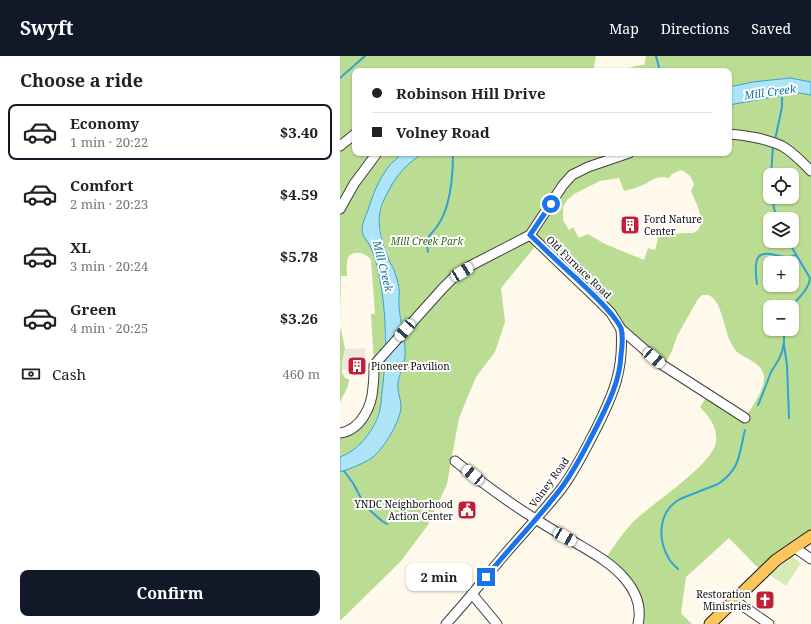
<!DOCTYPE html>
<html lang="en">
<head>
<meta charset="utf-8">
<style>
  body { margin:0; font-family:"Noto Serif",serif; background:#f2f2f2; color:#222; height:100vh; display:flex; flex-direction:column; font-size:15px; white-space:nowrap }
  * { box-sizing:border-box; margin:0 }
  p { font-size:13px; color:#767676 }
  .icon { flex:none; width:22px; height:22px; fill:none; stroke:currentColor; stroke-width:2; stroke-linecap:round; stroke-linejoin:round }
  .map { position:relative; flex:1; overflow:hidden }
  .drawer { display:flex; flex-direction:column; background:#fff; width:340px }
  .drawer>* { flex:none }
  .banner { position:absolute; left:12px; top:12px; width:380px; height:88px; border-radius:8px; box-shadow:0 1px 3px #0004; display:grid; align-content:center; height:88px; padding:0 20px; background:#fff }
  .fabs { position:absolute; left:423px; top:112px; display:grid; gap:8px }
  .fabs a { display:grid; place-items:center; width:36px; height:36px; border-radius:8px; background:#fff; box-shadow:0 1px 3px #0004; font-size:20px }
  .end { position:absolute; width:18px; height:18px; margin:-9px; border:5px solid #1a73e8; background:#fff; box-shadow:0 0 0 2px #fff }
  .from { border-radius:50% }
  .bubble { position:absolute; height:28px; border-radius:8px; background:#fff; box-shadow:0 1px 3px #0004; font-size:13px; font-weight:700; line-height:28px; text-align:center }
  .car { position:absolute; width:12px; height:24px; margin:-12px -6px; border-radius:5px; box-shadow:0 0 3px 1px #0007; background:linear-gradient(#fff 24%,#345 0 40%,#fff 0 76%,#345 0 86%,#fff 0) }
  .banner b { display:flex; align-items:center; gap:14px; height:38px; font-size:15px }
  .banner b+b { border-top:1px solid #e0e0e0 }
  .banner i { width:10px; height:10px; background:#222 }
  ul { padding:0; list-style:none }
  li { display:flex; align-items:center; gap:12px; height:56px; margin:0 8px 6px; padding:0 12px; border:2px solid transparent; border-radius:8px }
  li div { flex:1 }
  li b { display:block; font-size:15px }
  li em { font-style:normal; font-weight:700 }
  li.on { border-color:#111827 }
  li>.icon { width:36px; height:36px; stroke-width:1.5 }
  h2 { padding:0 20px; font-size:18px; line-height:48px }
  .pay { display:flex; align-items:center; gap:10px; height:44px; padding:0 20px; font-size:15px }
  .pay p { margin-inline-start:auto }
  .action { display:flex; gap:8px; margin-top:auto; padding:8px 20px }
  .action a { flex:1; height:46px; border-radius:8px; background:#111827; color:#fff; font-size:16px; font-weight:700; line-height:46px; text-align:center }
  header { display:flex; align-items:center; gap:24px; box-sizing:border-box; height:56px; padding:0 20px; background:#111827; color:#fff }
  header strong { font-size:19px }
  nav { display:flex; gap:22px; margin-inline-start:auto; font-size:14px }
  main { display:flex; flex:1; min-height:0 }
  .map>svg:first-child { display:block }
  .green { fill:#d6eab4 }
  .forest { fill:#bbdc93; fill-rule:evenodd }
  .plaza { fill:#eee7db }
  .water { fill:#aee4f8; stroke:#32a2d2 }
  .lines { fill:none; stroke-linecap:round; stroke-linejoin:round }
  .stream { stroke:#32a2d2; stroke-width:2 }
  .minor-casing { stroke:#3f3f3f; stroke-width:11 }
  .major-casing { stroke:#1d1d1d; stroke-width:13 }
  .minor { stroke:#fff; stroke-width:9 }
  .major { stroke:#fdc65d; stroke-width:11 }
  .route { stroke:#1a73e8; stroke-width:5 }
  .labels { text-anchor:middle; stroke-width:4; stroke-linejoin:round; paint-order:stroke }
  .poi-label { font-size:10px; fill:#0c0c0c; stroke:#fff; text-anchor:start }
  .park-label { font-size:10px; font-style:italic; fill:#32661b; stroke:#fff }
  .street-label { font-size:10px; fill:#0c0c0c; stroke:#fff }
  .water-label { font-size:11px; font-style:italic; fill:#1271a2; stroke:#fff }
</style>
</head>
<body>
<header>
<strong>Swyft</strong>
<nav><a>Map</a><a>Directions</a><a>Saved</a></nav>
</header>
<main>
<section class="drawer">
<h2>Choose a ride</h2>
<ul>
<li class="on"><svg class="icon" aria-label="car" viewBox="0 0 24 24"><path d="M5 17H2v-5l4-1 3-4h7l3 4 3 1v5h-3M9 17h6M6 11h13"/><circle cx="7" cy="17" r="2"/><circle cx="17" cy="17" r="2"/></svg><div><b>Economy</b><p>1 min · 20:22</p></div><em>$3.40</em></li>
<li><svg class="icon" aria-label="car" viewBox="0 0 24 24"><path d="M5 17H2v-5l4-1 3-4h7l3 4 3 1v5h-3M9 17h6M6 11h13"/><circle cx="7" cy="17" r="2"/><circle cx="17" cy="17" r="2"/></svg><div><b>Comfort</b><p>2 min · 20:23</p></div><em>$4.59</em></li>
<li><svg class="icon" aria-label="car" viewBox="0 0 24 24"><path d="M5 17H2v-5l4-1 3-4h7l3 4 3 1v5h-3M9 17h6M6 11h13"/><circle cx="7" cy="17" r="2"/><circle cx="17" cy="17" r="2"/></svg><div><b>XL</b><p>3 min · 20:24</p></div><em>$5.78</em></li>
<li><svg class="icon" aria-label="car" viewBox="0 0 24 24"><path d="M5 17H2v-5l4-1 3-4h7l3 4 3 1v5h-3M9 17h6M6 11h13"/><circle cx="7" cy="17" r="2"/><circle cx="17" cy="17" r="2"/></svg><div><b>Green</b><p>4 min · 20:25</p></div><em>$3.26</em></li>
</ul>
<div class="pay"><svg class="icon" aria-label="cash" viewBox="0 0 24 24"><path d="M3 7h18v10H3z"/><circle cx="12" cy="12" r="2"/></svg>Cash<p>460 m</p></div>
<div class="action"><a>Confirm</a></div>
</section>
<div class="map">
<svg width="471" height="568" viewBox="0 0 471 568">
  <rect width="100%" height="100%" fill="#fff9eb"/>
  <!-- green -->
  <polygon class="green" points="451,500 461,507 446,530 430,519"/>
  <!-- forest -->
  <g class="forest">
    <path d="M0 0H256L254 11 257 15H15V97H61L59 102 50 109 46 115 33 138 30 189 39 218 44 252 45 269 44 322 40 355 33 370 23 386 8 397 0 401V377L25 359 34 309 31 258H35L31 204C27 197 12 193 8 202 6 207 7 215 7 220H1L0 265Z"/>
    <polygon points="306,0 471,0 471,26 450,22 413,26 389,31 389,15 282,15 295,10 304,9 305,6"/>
    <path d="M460 37 471 39V480L423 517 389 482 346 521 341 557 352 568H298L295 539 264 505C273 491 282 478 293 466 311 448 373 409 376 386 378 371 369 361 360 351L368 338 405 362C412 351 425 333 424 321 423 306 404 303 396 295 394 293 392 289 391 287 384 275 382 243 368 239 366 239 364 239 362 239L358 243 337 280 332 295 324 310 198 187 161 232 165 266 155 296 136 321 119 362 107 428 88 469 61 505 0 565V416L6 414 26 405 34 400 51 377 56 368 59 359 58 328 65 304V296L59 250V233L54 214 49 204 42 182 40 169V157L44 141 57 119 63 112 73 104 83 97H389V49L426 42ZM341 114C348 117 353 122 354 129L351 135C355 145 370 171 353 177 351 177 347 177 344 177 336 178 327 178 319 179L315 194 308 192 304 204 265 188 248 178 239 182 233 171 229 174 223 164V151L227 144 234 138 260 125 279 122 284 135C291 133 299 131 305 128 314 123 319 119 329 122L332 118ZM430 119H452V141H430ZM430 163H452V185H430ZM430 207H452V229H430ZM430 251H452V273H430Z"/>
    <path d="M0 273H1L5 293 2 307V318L4 319C4 322 6 323 9 323 9 333 2 339 0 348Z"/>
  </g>
  <!-- plaza -->
  <polygon class="plaza" points="25,292 25,306 9,307 9,313 2,313 2,307 5,293"/>
  <!-- water -->
  <g class="water">
    <polygon points="450,22 471,26 471,39 460,37 449,38 389,49 389,31 413,26"/>
    <path d="M61 97H83C67 108 58 117 49 134 45 141 41 149 40 156 37 171 43 190 49 204 50 207 53 211 54 214 56 220 58 226 59 232 60 238 58 244 59 250 60 267 66 284 65 301 64 310 59 319 58 327 57 336 61 343 61 351 60 366 44 392 33 401 25 407 10 413 0 416V401C17 395 30 379 37 363 41 354 41 345 42 336 47 298 47 257 39 219 37 209 34 198 30 190 27 184 22 180 22 174 22 167 26 160 28 154 33 138 39 123 49 110 53 105 58 103 61 97Z"/>
  </g>
  <g class="lines">
    <!-- stream -->
    <g class="stream">
      <polyline points="316,0 320,15"/>
      <polyline points="0,22 25,0"/>
      <polyline points="435,84 442,51 442,39"/>
      <polyline points="431,119 433,90"/>
      <polyline points="432,141 434,152 437,163"/>
      <path d="M448 185 470 222C469 234 458 241 452 251"/>
      <path d="M88 196C85 179 90 181 98 169 102 163 105 156 107 149 112 132 113 114 113 97"/>
      <path d="M417 228C416 221 413 202 421 199 427 196 434 199 440 200 446 201 450 202 455 199"/>
      <polyline points="444,289 447,309 449,362"/>
      <polyline points="418,349 423,337 431,316 439,303 442,296 444,286 444,273"/>
      <polyline points="4,415 13,427 25,450 42,465 47,468"/>
      <path d="M338 513C335 510 330 506 328 501 317 481 319 455 340 443L378 428C401 413 399 397 405 374"/>
    </g>
    <defs>
      <g id="minor">
        <path d="M389 78C405 79 428 83 442 90 453 96 462 106 471 115"/>
        <polyline points="0,90 15,78"/>
        <polyline points="0,153 14,128 37,97"/>
        <polyline points="190,179 259,245 271,257 281,273 321,308 405,362"/>
        <polyline points="190,179 223,129 232,119 248,111 289,97"/>
        <path d="M0 377C21 374 32 350 33 331 34 324 34 316 34 309L103 232 114 221 130 210 190 179"/>
        <path d="M115 405C141 426 168 446 197 464 208 471 219 478 231 484 249 495 271 506 285 523 296 536 302 551 298 568"/>
        <polyline points="454,491 471,503"/>
        <polyline points="132,538 157,568"/>
        <polyline points="394,544 429,568"/>
        <path d="M106 568C115 558 124 548 132 538 143 525 154 511 165 498 184 476 204 455 222 432 236 413 246 392 257 371 274 337 284 313 281 273"/>
      </g>
      <polyline id="major" points="370,568 436,504 471,480"/>
    </defs>
    <!-- minor casing -->
    <use href="#minor" class="minor-casing"/>
    <!-- major casing -->
    <use href="#major" class="major-casing"/>
    <!-- minor -->
    <use href="#minor" class="minor"/>
    <!-- major -->
    <use href="#major" class="major"/>
  </g>
  <g class="lines">
    <!-- route -->
    <path class="route" d="M146 521C171 490 199 462 222 431 237 411 247 389 258 368 269 346 280 324 281 299 282 292 283 279 281 272 273 256 250 236 237 223 221 209 206 194 190 179L211 148"/>
  </g>
  <!-- icons -->
  <defs>
    <symbol id="building-square" viewBox="-11 -11 22 22"><rect x="-9" y="-9" width="18" height="18" rx="4" fill="#c12037" stroke="#fff"/><path d="M-4-6H4V6H1V3H-1V6H-4ZM-2.5-4.3h1.7v1.8h-1.7ZM.8-4.3h1.7v1.8H.8ZM-2.5-1h1.7V.8h-1.7ZM.8-1h1.7V.8H.8Z" fill="#fff"/></symbol>
    <symbol id="civic-square" viewBox="-11 -11 22 22"><rect x="-9" y="-9" width="18" height="18" rx="4" fill="#c12037" stroke="#fff"/><path d="M-.6-6.5H3V-4.5H.6V-3L4-1V1h2V6H-6V1h2V-1L-.6-3ZM-1.2 2.5V6h2.4V2.5Z" fill="#fff"/></symbol>
    <symbol id="church-square" viewBox="-11 -11 22 22"><rect x="-9" y="-9" width="18" height="18" rx="4" fill="#c12037" stroke="#fff"/><path d="M-1.2-6h2.4v3.5h3.3v2.4h-3.3V6h-2.4V-.1h-3.3v-2.4h3.3Z" fill="#fff"/></symbol>
  </defs>
  <g fill-rule="evenodd">
    <use href="#building-square" x="279" y="158" width="22" height="22"/>
    <use href="#building-square" x="6" y="299" width="22" height="22"/>
    <use href="#civic-square" x="116" y="443" width="22" height="22"/>
    <use href="#church-square" x="414" y="533" width="22" height="22"/>
  </g>
  <g class="labels">
    <!-- poi labels -->
    <g class="poi-label">
      <text x="304" y="167">Ford Nature<tspan x="304" dy="12">Center</tspan></text>
      <text x="31" y="314">Pioneer Pavilion</text>
      <text x="113" y="452" text-anchor="end">YNDC Neighborhood<tspan x="113" dy="12">Action Center</tspan></text>
      <text x="411" y="542" text-anchor="end">Restoration<tspan x="411" dy="12">Ministries</tspan></text>
    </g>
    <!-- park labels -->
    <g class="park-label">
      <text x="87" y="189">Mill Creek Park</text>
    </g>
    <!-- street labels -->
    <g class="street-label">
      <text transform="translate(239 211) rotate(44)" y="4">Old Furnace Road</text>
      <text transform="translate(209 426) rotate(-54)" y="4">Volney Road</text>
    </g>
    <!-- water labels -->
    <g class="water-label">
      <text transform="translate(430 36) rotate(-8)" y="4">Mill Creek</text>
      <text transform="translate(43 210) rotate(76)" y="4">Mill Creek</text>
    </g>
  </g>
</svg>
<div class="fabs">
<a><svg class="icon" aria-label="locate" viewBox="0 0 24 24"><circle cx="12" cy="12" r="6"/><path d="M12 2v4M12 18v4M2 12h4M18 12h4"/></svg></a>
<a><svg class="icon" aria-label="layers" viewBox="0 0 24 24"><path d="M12 4l9 5-9 5-9-5zM3 14l9 5 9-5"/></svg></a>
<a>+</a>
<a>−</a>
</div>
<i class="end from" style="left:211px;top:148px"></i>
<i class="end" style="left:146px;top:521px"></i>
<div class="bubble" style="left:66px;top:507px;width:66px">2 min</div>
<i class="car" style="left:122px;top:216px;rotate:58deg"></i>
<i class="car" style="left:65px;top:274px;rotate:221deg"></i>
<i class="car" style="left:314px;top:302px;rotate:131deg"></i>
<i class="car" style="left:133px;top:419px;rotate:309deg"></i>
<i class="car" style="left:225px;top:481px;rotate:120deg"></i>
<div class="banner">
<b><i class="from"></i>Robinson Hill Drive</b>
<b><i></i>Volney Road</b>
</div>
</div>
</main>
</body>
</html>
